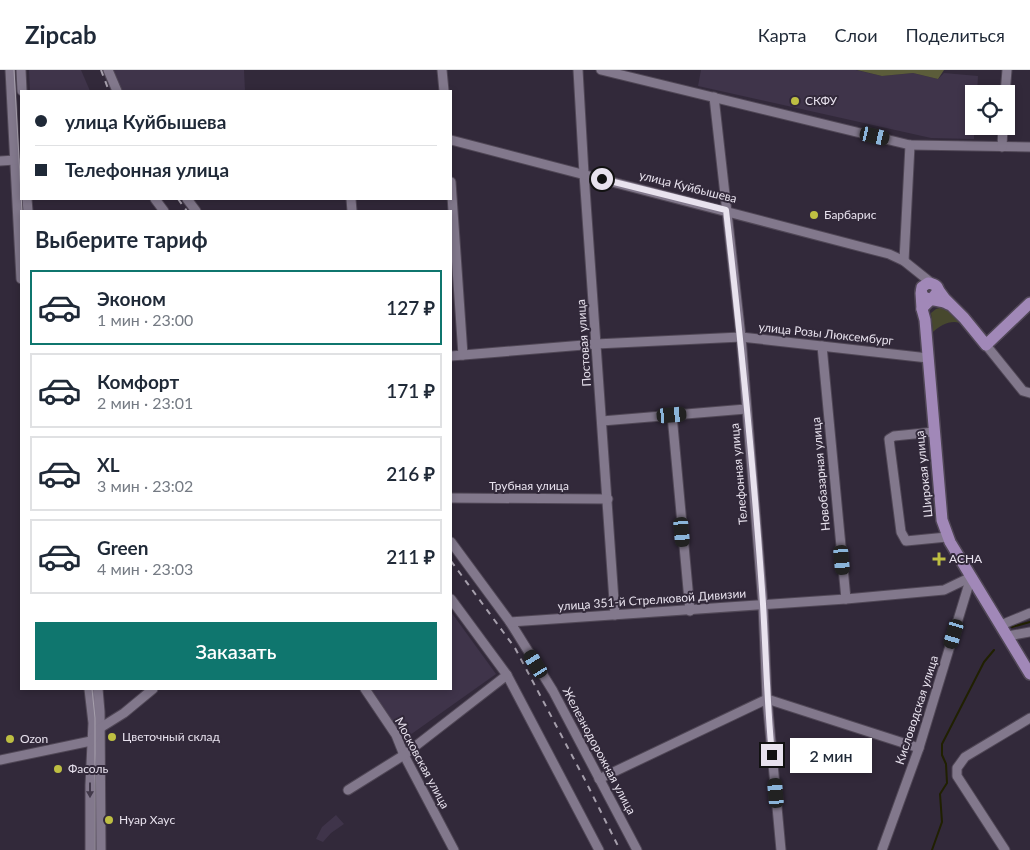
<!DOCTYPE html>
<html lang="ru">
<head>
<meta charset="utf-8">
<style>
  body { margin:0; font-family:Lato,sans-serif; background:#f2f2f3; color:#1f2937; height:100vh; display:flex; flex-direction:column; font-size:19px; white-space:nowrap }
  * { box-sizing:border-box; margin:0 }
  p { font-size:16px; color:#747a83 }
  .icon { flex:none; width:28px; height:28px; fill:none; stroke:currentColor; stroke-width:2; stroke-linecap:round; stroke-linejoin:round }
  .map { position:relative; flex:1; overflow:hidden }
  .sheet { position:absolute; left:20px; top:140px; width:432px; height:480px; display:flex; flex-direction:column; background:#fff; border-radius:0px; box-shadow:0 2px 8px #0003 }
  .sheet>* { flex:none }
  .top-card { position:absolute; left:20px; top:20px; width:432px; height:110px; border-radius:0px; box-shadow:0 2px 8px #0003; display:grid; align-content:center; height:110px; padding:0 15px; background:#fff }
  .fabs { position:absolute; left:965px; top:15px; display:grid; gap:10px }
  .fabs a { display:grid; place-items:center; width:50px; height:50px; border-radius:0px; background:#fff; box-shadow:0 2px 8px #0003; font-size:25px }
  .end { position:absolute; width:22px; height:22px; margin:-11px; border:6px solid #e8e2ee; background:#111; box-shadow:0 0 0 2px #111 }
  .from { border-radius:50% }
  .bubble { position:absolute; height:35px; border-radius:0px; background:#fff; box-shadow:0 2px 8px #0003; font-size:16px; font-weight:600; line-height:35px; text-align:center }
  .car { position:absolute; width:15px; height:30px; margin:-15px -8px; border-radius:6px; box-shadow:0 0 4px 1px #0007; background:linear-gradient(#222 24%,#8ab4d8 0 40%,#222 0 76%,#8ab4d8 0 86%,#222 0) }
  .top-card b { display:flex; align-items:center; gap:18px; height:48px; font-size:19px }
  .top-card b+b { border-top:1px solid #e0e1e3 }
  .top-card i { width:12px; height:12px; background:#1f2937 }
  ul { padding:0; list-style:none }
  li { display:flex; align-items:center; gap:15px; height:75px; margin:0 10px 8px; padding:0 5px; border:2px solid #e0e1e3; border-radius:0px }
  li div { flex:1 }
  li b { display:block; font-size:19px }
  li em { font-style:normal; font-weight:600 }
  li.active { border-color:#0f766e }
  li>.icon { width:45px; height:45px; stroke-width:1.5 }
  h2 { padding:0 15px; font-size:22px; line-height:60px }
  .action { display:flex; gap:10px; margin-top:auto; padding:10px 15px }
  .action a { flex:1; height:58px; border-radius:0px; background:#0f766e; color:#fff; font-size:20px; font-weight:600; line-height:58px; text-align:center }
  header { display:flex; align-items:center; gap:30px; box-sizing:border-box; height:70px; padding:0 25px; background:#fff; border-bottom:1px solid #e0e1e3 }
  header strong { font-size:24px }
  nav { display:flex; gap:28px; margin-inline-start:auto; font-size:18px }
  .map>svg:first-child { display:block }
  .built { fill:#3f344a }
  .green { fill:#47482e }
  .forest { fill:#5b5c3a }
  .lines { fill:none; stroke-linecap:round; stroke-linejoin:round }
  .stream { stroke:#202001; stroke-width:2 }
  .minor-casing { stroke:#504756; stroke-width:11 }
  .major-casing { stroke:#504756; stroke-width:14 }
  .minor { stroke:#82788c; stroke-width:9 }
  .major { stroke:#a188b8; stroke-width:11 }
  .tram { stroke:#a69fac; stroke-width:1 }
  .rail { stroke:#a69fac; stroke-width:2; stroke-dasharray:6 6; stroke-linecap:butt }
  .oneway { fill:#42394a }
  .route { stroke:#e8e2ee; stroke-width:6 }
  .poi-dot { fill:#bebf42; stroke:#32293a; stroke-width:2 }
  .labels { text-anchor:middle; stroke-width:4; stroke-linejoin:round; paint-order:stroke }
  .poi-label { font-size:12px; fill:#e8e2ee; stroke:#32293a; text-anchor:start }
  .street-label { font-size:12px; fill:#e8e2ee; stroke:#32293a }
</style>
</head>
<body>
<header>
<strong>Zipcab</strong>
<nav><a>Карта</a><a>Слои</a><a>Поделиться</a></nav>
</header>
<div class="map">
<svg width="1030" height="780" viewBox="0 0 1030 780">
  <rect width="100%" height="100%" fill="#32293a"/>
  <!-- built -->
  <g class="built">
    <polygon points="29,0 81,0 90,21 30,21"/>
    <polygon points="112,0 244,0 245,21 121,21"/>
    <polygon points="701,0 856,0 882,6 913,3 938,9 944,3 978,6 977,24 974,24 974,69 931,68 698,16"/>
    <polygon points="451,542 496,604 403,670 370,619 451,619"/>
    <polygon points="336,745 344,754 331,763 323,772 316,769 322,757"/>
  </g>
  <!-- green -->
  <path class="green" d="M943 237 946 238 964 255C953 248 941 255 933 262L931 243 936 239Z"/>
  <!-- forest -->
  <polygon class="forest" points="857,0 944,0 938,9 913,3 882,6"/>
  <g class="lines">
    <!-- stream -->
    <g class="stream">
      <polyline points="1012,557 1030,552"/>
      <polyline points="932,780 942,752 940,724 947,713 946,694 942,685 942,674 984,592 994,580"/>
    </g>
    <defs>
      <g id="minor">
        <polyline points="10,0 21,209"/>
        <polyline points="21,0 22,21"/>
        <polyline points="108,0 117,21"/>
        <polyline points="442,0 444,21"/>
        <polyline points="578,0 584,104 615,545"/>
        <polyline points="601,0 910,75 1030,77"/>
        <polyline points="1005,24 1007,0"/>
        <polyline points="714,27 741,267 763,535 767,629 781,780"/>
        <polyline points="451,70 889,184 904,191 934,215"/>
        <polyline points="1002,77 1003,56"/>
        <polyline points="0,91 15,90"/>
        <polyline points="451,112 463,285"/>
        <polyline points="27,129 28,141"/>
        <polyline points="155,129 164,141"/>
        <polyline points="187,129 196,141"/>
        <polyline points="351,129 352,141"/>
        <polyline points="904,191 910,75"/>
        <polyline points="986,275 1023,321 1030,323"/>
        <polyline points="822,276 846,529"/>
        <polyline points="451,286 596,274 741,267 928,288"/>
        <polyline points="672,345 690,541"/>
        <polyline points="602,351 746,339"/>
        <polyline points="934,362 894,366 889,369 901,462 906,471 947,467"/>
        <polyline points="451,428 608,429"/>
        <polyline points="451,472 510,552 553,621 637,780"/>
        <polyline points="451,529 507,605 599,780"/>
        <polyline points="510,552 846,529 944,520 971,507"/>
        <polyline points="1001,555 1030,543"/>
        <polyline points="1008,566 1030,562"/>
        <polyline points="89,619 93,653 90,715 90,780"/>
        <polyline points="98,619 100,642 101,780"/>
        <polyline points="365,619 396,665 404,685 454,780"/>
        <polyline points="0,690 91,671 100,658 124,643 153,619"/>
        <polyline points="599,709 767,629 919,678"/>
        <polyline points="348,720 404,685 507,605"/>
        <polyline points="882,780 919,678 971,507"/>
        <polyline points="1005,780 957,706 957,698 965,687 1030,648"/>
      </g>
      <g id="major">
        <polyline points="937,218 945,229 964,248 986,275 1030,233"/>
        <polyline points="921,223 922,239 925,250 942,450 950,472 1030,604"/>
        <path d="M922 239C925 232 952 217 928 213L922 217C917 233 939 228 948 234"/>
      </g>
    </defs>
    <!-- minor casing -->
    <use href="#minor" class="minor-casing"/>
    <!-- major casing -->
    <use href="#major" class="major-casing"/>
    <!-- minor -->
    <use href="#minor" class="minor"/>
    <!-- major -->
    <use href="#major" class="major"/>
    <!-- tram -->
    <g class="tram">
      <polyline points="14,0 22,141"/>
      <polyline points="92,619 95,648 95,780"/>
    </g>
    <!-- rail -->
    <g class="rail">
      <polyline points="101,0 109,21"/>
      <polyline points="178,129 187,141"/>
      <polyline points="451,491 515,578 585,710 620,780"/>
    </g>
  </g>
  <!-- one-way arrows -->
  <defs><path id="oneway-solid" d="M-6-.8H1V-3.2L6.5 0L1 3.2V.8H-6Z" transform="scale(1.25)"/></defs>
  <use class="oneway" href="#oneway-solid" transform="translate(90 720) rotate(90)"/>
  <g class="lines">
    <!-- route -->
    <path class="route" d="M602 109 726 140C741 271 754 402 763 534 766 584 767 635 772 685"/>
  </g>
  <!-- markers -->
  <g class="poi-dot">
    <circle cx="795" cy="31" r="5"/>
    <circle cx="814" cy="145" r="5"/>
    <path d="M936.5 481.5h5v5h5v5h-5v5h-5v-5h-5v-5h5z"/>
    <circle cx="112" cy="667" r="5"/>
    <circle cx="10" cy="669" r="5"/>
    <circle cx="58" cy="699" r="5"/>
    <circle cx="109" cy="750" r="5"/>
  </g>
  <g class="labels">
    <!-- poi labels -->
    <g class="poi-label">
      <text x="805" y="35">СКФУ</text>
      <text x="824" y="149">Барбарис</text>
      <text x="949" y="493">АСНА</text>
      <text x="122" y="671">Цветочный склад</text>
      <text x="20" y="673">Ozon</text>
      <text x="68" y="703">Фасоль</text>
      <text x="119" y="754">Нуар Хаус</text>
    </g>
    <!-- street labels -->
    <g class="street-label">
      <text transform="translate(688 117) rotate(14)" y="4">улица Куйбышева</text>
      <text transform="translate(826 264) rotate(6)" y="4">улица Розы Люксембург</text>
      <text transform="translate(584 273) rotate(-94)" y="4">Постовая улица</text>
      <text transform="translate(739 404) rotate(-95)" y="4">Телефонная улица</text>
      <text transform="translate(821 404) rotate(-95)" y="4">Новобазарная улица</text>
      <text transform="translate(924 404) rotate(-96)" y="4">Широкая улица</text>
      <text x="529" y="420">Трубная улица</text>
      <text transform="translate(652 530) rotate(-4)" y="4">улица 351-й Стрелковой Дивизии</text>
      <text transform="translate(917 640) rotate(-72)" y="4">Кисловодская улица</text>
      <text transform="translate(599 681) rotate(62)" y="4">Железнодорожная улица</text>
      <text transform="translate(422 693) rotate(62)" y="4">Московская улица</text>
    </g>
  </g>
</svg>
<div class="fabs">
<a><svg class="icon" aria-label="locate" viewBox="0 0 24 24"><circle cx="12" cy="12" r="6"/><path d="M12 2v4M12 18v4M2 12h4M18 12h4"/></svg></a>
</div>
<i class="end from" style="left:602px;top:109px"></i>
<i class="end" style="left:772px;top:685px"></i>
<div class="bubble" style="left:790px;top:668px;width:82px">2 мин</div>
<i class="car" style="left:875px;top:66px;rotate:103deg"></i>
<i class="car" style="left:672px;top:345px;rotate:85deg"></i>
<i class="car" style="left:682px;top:462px;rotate:175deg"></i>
<i class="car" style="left:842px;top:490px;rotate:175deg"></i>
<i class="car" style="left:954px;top:564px;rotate:197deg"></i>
<i class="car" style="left:536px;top:594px;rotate:328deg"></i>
<i class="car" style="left:776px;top:723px;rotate:355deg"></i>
<div class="top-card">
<b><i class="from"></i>улица Куйбышева</b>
<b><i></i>Телефонная улица</b>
</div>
<section class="sheet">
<h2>Выберите тариф</h2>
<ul>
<li class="active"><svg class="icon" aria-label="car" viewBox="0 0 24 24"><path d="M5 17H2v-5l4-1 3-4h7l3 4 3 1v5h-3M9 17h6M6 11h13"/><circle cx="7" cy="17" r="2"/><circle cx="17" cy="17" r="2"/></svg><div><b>Эконом</b><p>1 мин · 23:00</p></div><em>127 ₽</em></li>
<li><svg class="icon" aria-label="car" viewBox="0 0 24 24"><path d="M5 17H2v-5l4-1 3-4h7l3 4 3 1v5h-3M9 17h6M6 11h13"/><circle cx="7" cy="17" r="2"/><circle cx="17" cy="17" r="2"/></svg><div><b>Комфорт</b><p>2 мин · 23:01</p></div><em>171 ₽</em></li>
<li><svg class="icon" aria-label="car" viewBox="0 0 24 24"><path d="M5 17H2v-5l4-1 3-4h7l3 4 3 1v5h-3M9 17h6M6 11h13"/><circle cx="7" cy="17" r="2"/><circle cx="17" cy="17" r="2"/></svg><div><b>XL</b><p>3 мин · 23:02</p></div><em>216 ₽</em></li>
<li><svg class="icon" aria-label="car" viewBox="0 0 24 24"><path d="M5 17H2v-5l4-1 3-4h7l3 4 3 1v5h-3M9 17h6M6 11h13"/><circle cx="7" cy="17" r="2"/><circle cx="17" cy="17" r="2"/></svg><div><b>Green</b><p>4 мин · 23:03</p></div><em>211 ₽</em></li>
</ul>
<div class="action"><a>Заказать</a></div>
</section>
</div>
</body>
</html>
